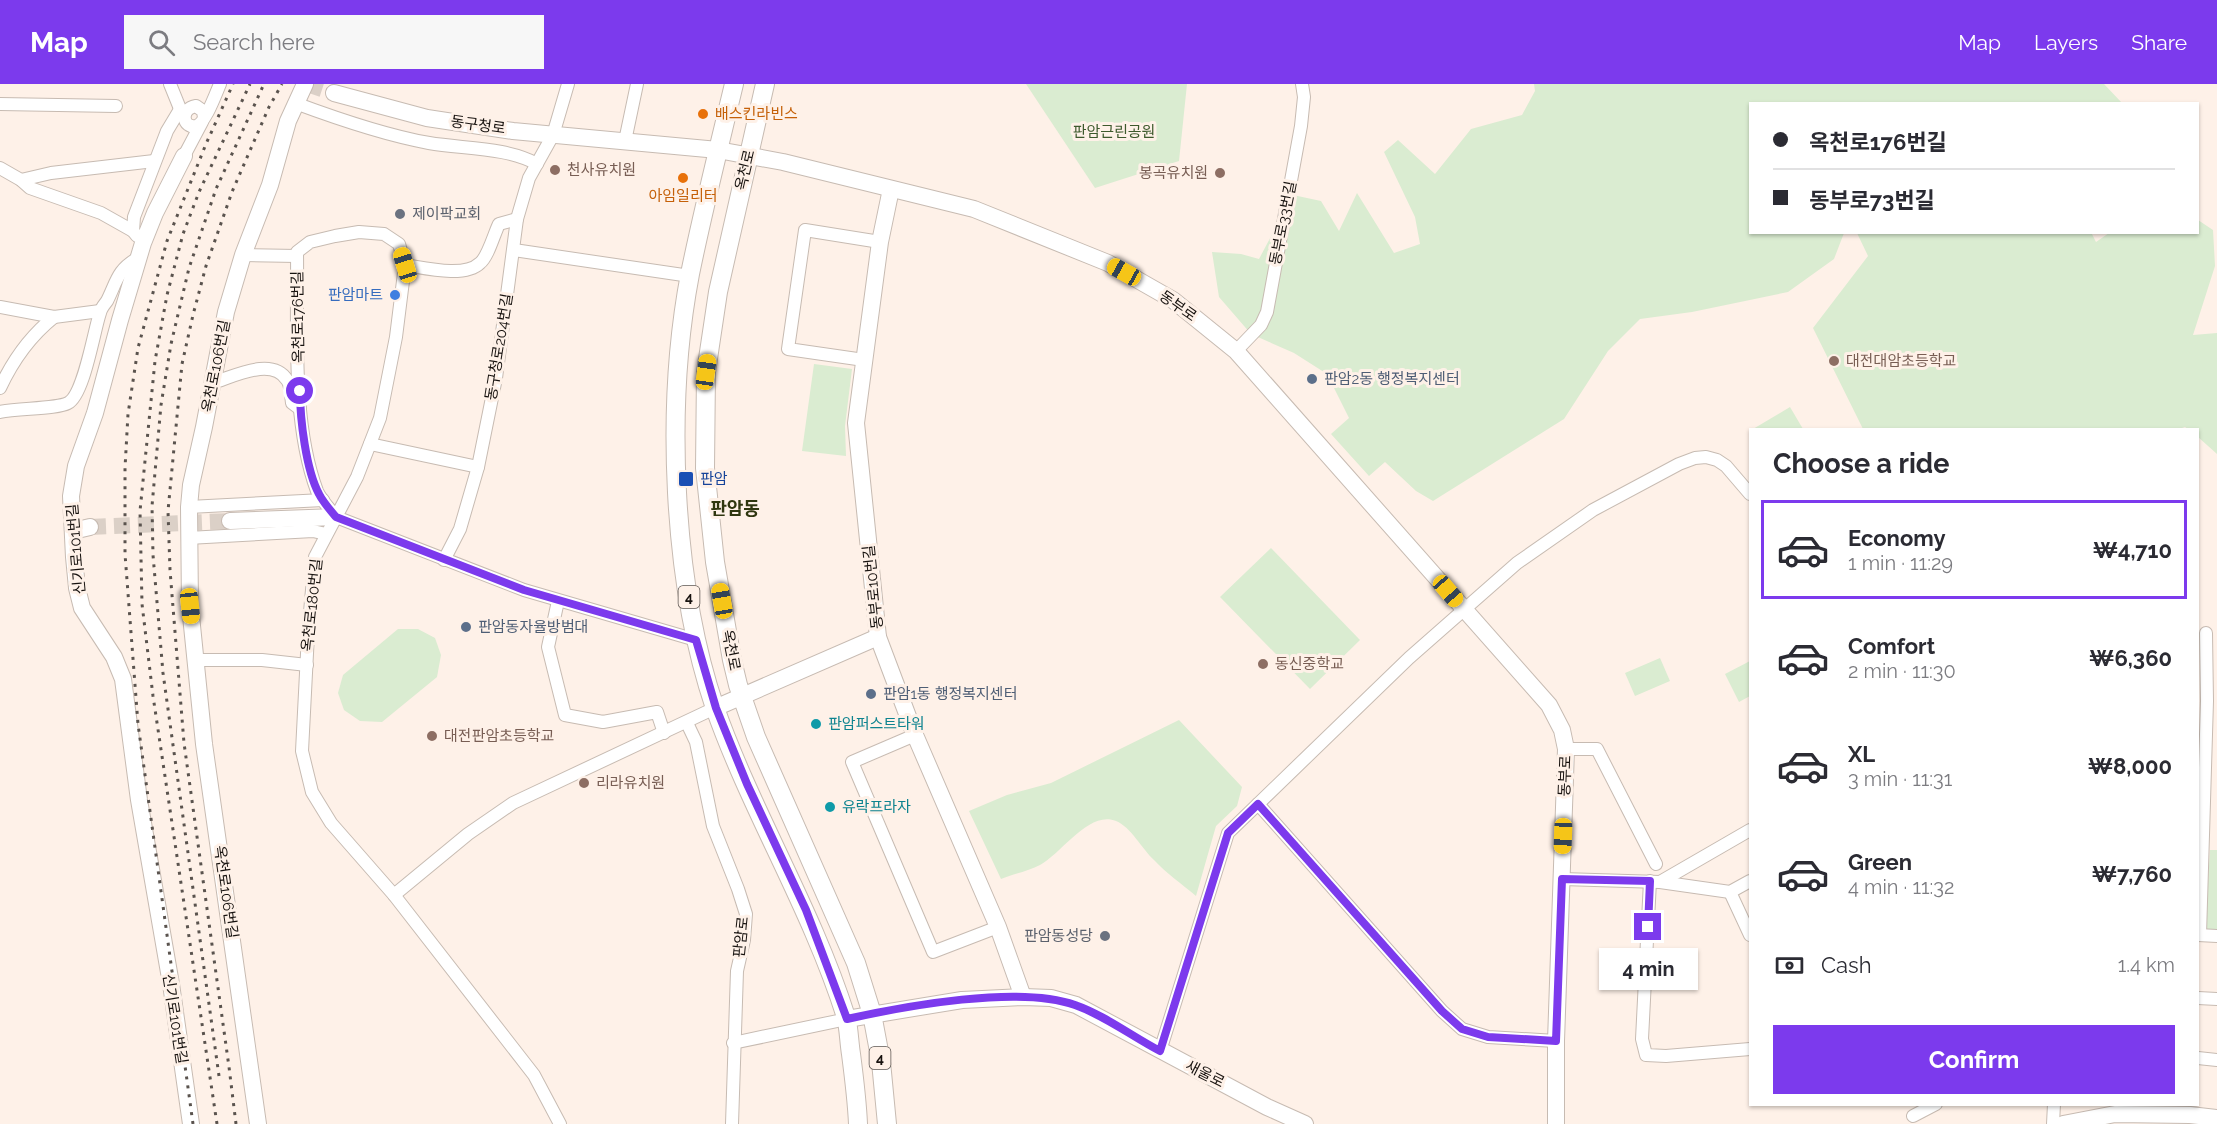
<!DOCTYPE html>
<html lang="en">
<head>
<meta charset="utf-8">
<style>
  body { margin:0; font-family:Raleway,"Noto Sans KR",sans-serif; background:#f7f7f7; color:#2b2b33; height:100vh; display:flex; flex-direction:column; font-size:22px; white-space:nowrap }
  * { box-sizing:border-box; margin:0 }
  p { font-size:20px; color:#7c7c81 }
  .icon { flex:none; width:33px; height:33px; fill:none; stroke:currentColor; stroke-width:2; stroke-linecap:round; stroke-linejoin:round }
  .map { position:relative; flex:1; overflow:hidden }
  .sheet { position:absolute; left:1749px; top:344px; width:450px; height:678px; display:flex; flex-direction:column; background:#fff; border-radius:0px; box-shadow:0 2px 4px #0004 }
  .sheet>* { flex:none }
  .top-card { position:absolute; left:1749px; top:18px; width:450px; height:132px; border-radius:0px; box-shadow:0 2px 4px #0004; display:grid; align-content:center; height:132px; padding:0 24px; background:#fff }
  .end { position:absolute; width:27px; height:27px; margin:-14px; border:8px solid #7c3aed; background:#fff; box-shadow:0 0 0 3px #fff }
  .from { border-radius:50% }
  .bubble { position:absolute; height:42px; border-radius:0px; background:#fff; box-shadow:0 2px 4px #0004; font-size:20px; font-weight:700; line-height:42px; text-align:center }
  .car { position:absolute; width:18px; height:36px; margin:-18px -9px; border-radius:8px; box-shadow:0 0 4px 2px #0007; background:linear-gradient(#f5c518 24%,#345 0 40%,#f5c518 0 76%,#345 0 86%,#f5c518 0) }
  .top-card b { display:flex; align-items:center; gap:21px; height:57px; font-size:22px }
  .top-card b+b { border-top:2px solid #e1e1e2 }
  .top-card i { width:15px; height:15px; background:#2b2b33 }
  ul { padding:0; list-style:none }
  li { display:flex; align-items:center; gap:18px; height:99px; margin:0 12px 9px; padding:0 12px; border:3px solid transparent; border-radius:0px }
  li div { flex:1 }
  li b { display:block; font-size:22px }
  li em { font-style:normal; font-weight:700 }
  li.on { border-color:#7c3aed }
  li>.icon { width:54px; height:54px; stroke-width:1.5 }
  h2 { padding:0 24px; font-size:27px; line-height:72px }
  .pay { display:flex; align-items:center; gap:15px; height:66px; padding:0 24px; font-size:22px }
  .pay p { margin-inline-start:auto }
  .action { display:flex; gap:12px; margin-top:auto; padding:12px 24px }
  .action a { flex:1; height:69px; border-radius:0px; background:#7c3aed; color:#fff; font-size:24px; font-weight:700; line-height:69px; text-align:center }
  header { display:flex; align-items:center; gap:36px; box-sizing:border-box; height:84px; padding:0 30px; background:#7c3aed; color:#fff }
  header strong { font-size:28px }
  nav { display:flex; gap:33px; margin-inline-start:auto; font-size:21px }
  .search { width:420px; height:54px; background:#f7f7f7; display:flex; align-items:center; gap:15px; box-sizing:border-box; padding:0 21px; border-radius:0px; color:#7c7c81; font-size:22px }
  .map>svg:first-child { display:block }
  .green { fill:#daecd1 }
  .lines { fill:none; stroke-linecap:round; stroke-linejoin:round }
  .secondary-tunnel { stroke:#dbd0c7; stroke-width:16; stroke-dasharray:16 8; stroke-linecap:butt }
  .street-casing { stroke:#c7bbb2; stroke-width:14 }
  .secondary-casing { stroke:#c7bbb2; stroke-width:18 }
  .primary-casing { stroke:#c7bbb2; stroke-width:20 }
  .street { stroke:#fff; stroke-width:12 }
  .secondary { stroke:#fff; stroke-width:16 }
  .primary { stroke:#fff; stroke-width:18 }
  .rail { stroke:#5a534e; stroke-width:3; stroke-dasharray:3 6; stroke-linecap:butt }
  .route { stroke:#7c3aed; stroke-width:8 }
  .food-dot { fill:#e8710a; stroke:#fef1e8; stroke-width:2 }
  .education-dot { fill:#8d6e63; stroke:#fef1e8; stroke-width:2 }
  .worship-dot { fill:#6b7280; stroke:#fef1e8; stroke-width:2 }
  .shop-dot { fill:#3f7fe0; stroke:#fef1e8; stroke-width:2 }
  .service-dot { fill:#5c6f8a; stroke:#fef1e8; stroke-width:2 }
  .transit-dot { fill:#1a4fb4; stroke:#fef1e8; stroke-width:2 }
  .culture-dot { fill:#0f9aa8; stroke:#fef1e8; stroke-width:2 }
  .labels { text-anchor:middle; stroke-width:6; stroke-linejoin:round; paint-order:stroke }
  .shield { fill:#fef1e8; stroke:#5c5550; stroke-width:1.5 }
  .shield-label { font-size:14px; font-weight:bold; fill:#17120f }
  .food-label { font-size:15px; fill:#c56008; stroke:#fef1e8; text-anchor:start }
  .street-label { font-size:15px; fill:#17120f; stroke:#fef1e8 }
  .park-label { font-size:15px; fill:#3d592c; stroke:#fef1e8 }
  .education-label { font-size:15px; fill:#785e54; stroke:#fef1e8; text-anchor:start }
  .worship-label { font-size:15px; fill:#5b616d; stroke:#fef1e8; text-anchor:start }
  .shop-label { font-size:15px; fill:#366cbe; stroke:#fef1e8; text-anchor:end }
  .service-label { font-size:15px; fill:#4e5e75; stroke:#fef1e8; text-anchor:start }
  .transit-label { font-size:15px; fill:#164399; stroke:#fef1e8; text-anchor:start }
  .culture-label { font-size:15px; fill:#0d838f; stroke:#fef1e8; text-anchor:start }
  .quarter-label { font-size:18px; font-weight:bold; fill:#2f360f; stroke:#fef1e8 }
</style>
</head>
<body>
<header>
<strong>Map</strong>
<div class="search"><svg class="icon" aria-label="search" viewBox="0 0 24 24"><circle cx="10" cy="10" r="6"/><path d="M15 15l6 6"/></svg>Search here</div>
<nav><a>Map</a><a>Layers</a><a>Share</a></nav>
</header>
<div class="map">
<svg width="2217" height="1040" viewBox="0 0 2217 1040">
  <rect width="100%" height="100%" fill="#fef1e8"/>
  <!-- green -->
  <g class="green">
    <polygon points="1026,0 1187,0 1179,77 1095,104"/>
    <polygon points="1534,0 2104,0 2122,19 1750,20 1750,148 1844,149 1834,175 1788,208 1692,228 1640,235 1608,267 1564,335 1433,417 1416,407 1385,378 1369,392 1331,350 1349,334 1327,290 1294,269 1251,250 1219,213 1212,168 1241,170 1259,175 1293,111 1321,117 1339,147 1357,109 1394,169 1420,160 1415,133 1384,68 1398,56 1435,90 1471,45 1522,31 1535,7"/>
    <polygon points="2198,136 2213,146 2215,182 2193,251 2217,249 2217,370 2198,353 2198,345 2188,345 2185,343 2179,345 1863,345 1813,244 1868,172 1857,149 2091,148 2096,158 2109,149 2198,148"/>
    <polygon points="814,280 852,285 845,342 846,372 802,367"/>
    <polygon points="1790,323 1803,345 1753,345"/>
    <polygon points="1271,464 1360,556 1310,605 1220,513"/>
    <polygon points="398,545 418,545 435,554 441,571 437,593 382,638 360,637 344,626 338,609 343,591"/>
    <polygon points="1660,574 1670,597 1635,612 1625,589"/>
    <polygon points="1750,577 1750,612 1739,618 1725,590"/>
    <path d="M1179 636 1242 703 1237 722 1216 742 1196 812C1182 800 1166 789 1154 776 1142 765 1131 743 1116 737 1089 726 1062 769 1040 781 1029 787 1013 790 1001 795L969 727 1007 711 1051 699Z"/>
    <polygon points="2210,766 2217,766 2217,847 2205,847"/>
  </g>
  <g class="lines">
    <!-- secondary-tunnel -->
    <g class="secondary-tunnel">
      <polyline points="307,0 334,9"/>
      <polyline points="90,443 230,437"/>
    </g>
    <defs>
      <g id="street">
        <polyline points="170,0 183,32"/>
        <path d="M295 19C338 35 384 51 429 59 464 65 506 63 537 80"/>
        <polyline points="0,20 116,22"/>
        <path d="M204 34 203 27 196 22C179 25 183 45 196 42 205 40 216 9 220 0"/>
        <polyline points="625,57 637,0"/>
        <polyline points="184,72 202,38"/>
        <polyline points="0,84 21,96 30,104 101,129 133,147"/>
        <polyline points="21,96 51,89 154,77"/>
        <polyline points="137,152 133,147 134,133 167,47 179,27"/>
        <polyline points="514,166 690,192"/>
        <polyline points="243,171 297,172"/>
        <path d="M405 181C425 184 465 194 480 179 488 173 494 150 499 140L517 135"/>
        <polyline points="0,223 54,233 100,227"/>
        <polyline points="1236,267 1261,241 1267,228 1301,42 1304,13 1302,0"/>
        <polyline points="864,276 788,265 805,146 880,158"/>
        <path d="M212 299C233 293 272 272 287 296 291 301 291 312 292 319L300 325"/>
        <path d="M0 304C13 276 29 253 54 233"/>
        <path d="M0 328C17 324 57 325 68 319 84 311 94 246 100 229 101 224 104 221 107 217 117 197 117 186 138 174"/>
        <polyline points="370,360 478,383"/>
        <polyline points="189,423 323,416"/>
        <polyline points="188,454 313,447 326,450"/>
        <polyline points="444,476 460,445 478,383 496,294 517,135 529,94 553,51 568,0"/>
        <polyline points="558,517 548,563 565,631 603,638 657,628 664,649"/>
        <polyline points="196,576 262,576 307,581"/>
        <polyline points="687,639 696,658 713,742 738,805 746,830 744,856 737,887 732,1040"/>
        <polyline points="915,651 852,678 933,868 998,843"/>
        <polyline points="1566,665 1597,665 1656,780"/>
        <polyline points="1258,720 1442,927 1462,945 1488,953 1556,957"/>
        <polyline points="1562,795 1660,798 1730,808 1750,797"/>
        <polyline points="1650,797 1642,955 1646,971 1666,972 1750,965"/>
        <polyline points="1660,798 1750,746"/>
        <polyline points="1730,808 1750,851"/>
        <polyline points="394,811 468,750 513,719 715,624"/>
        <polyline points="2198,851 2217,852"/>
        <polyline points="2200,851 2207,617 2206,549"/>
        <polyline points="2198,914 2217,915"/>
        <polyline points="733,959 847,935"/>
        <polyline points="1160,967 1228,749 1409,574 1517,479 1593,426 1679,380 1695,374 1706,373 1717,376 1726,382 1750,410"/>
        <polyline points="2198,974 2217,976"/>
        <polyline points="1913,1032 1936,1020"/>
        <path d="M560 1040 534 991 394 811 331 739 312 708 302 667 308 550 315 473 357 393 380 334 396 253 405 181 399 160 384 150 359 148 335 152 310 158 297 168C298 243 291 337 317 407 321 416 330 425 336 433L524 506 696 556"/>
        <polyline points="2053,1040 2054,1020"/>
      </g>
      <g id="secondary">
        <polyline points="334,9 427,34 513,47 718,66 783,78 974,125 1108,179 1173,216 1236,267 1549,621 1562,646 1566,665 1556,957 1556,1040"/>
        <polyline points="184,72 155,129 143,159 120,236 95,329 76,382 71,412 74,473 77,504 82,524 114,573 123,595 139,716 171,900 191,1040"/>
        <polyline points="891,105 880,158 856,339 878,553 915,651 998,843 1023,913"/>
        <polyline points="230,437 336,433"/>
        <polyline points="73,447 90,443"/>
        <polyline points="715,624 878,553"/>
        <polyline points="847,935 962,916 1023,913 1051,914 1076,921 1267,1023 1305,1040"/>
        <polyline points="258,1040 204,660 190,522 189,423 191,401 204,343 226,228 243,171 270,101 288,37 305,0"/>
        <polyline points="2063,1040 2115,1030 2190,1031 2217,1034"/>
      </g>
      <g id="primary">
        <path d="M734 0C719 63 703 126 690 190 665 321 672 497 715 624 752 729 812 825 846 933 849 944 849 958 851 970 854 993 857 1017 858 1040"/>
        <polyline points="765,0 718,208 706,288 705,384 715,478 732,576 738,601 756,653 856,879 872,930 881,978 887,1040"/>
      </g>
    </defs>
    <!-- street casing -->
    <use href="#street" class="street-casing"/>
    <!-- secondary casing -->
    <use href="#secondary" class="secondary-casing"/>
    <!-- primary casing -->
    <use href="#primary" class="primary-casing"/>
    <!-- street -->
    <use href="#street" class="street"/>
    <!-- secondary -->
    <use href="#secondary" class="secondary"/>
    <!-- primary -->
    <use href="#primary" class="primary"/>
    <!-- rail -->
    <g class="rail">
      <polyline points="219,992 163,589 153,471 152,422 161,321 171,260 189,184 216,105 264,0"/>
      <polyline points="193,1040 138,640 125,470 125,384 128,330 138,264 167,157 206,60 233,0"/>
      <polyline points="217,1040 153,612 142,520 140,427 155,277 167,211 183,150 199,108 250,0"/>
      <polyline points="236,1040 229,983 184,659 170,486 168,427 182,280 193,231 206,182 232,108 269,23 282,0"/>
    </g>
  </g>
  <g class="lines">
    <!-- route -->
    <path class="route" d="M300 307C300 335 306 386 319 410 323 418 330 426 336 433L524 506 696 556 716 624 747 700 806 826 847 935C905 922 1019 901 1075 921 1104 931 1133 953 1160 967L1228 749 1258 720 1442 927 1462 945 1488 953 1556 957 1562 795 1650 797 1648 843"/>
  </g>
  <!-- markers -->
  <g class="food-dot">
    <circle cx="703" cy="30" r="6"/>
    <circle cx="683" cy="94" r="6"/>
  </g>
  <g class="education-dot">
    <circle cx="555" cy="86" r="6"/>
    <circle cx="1220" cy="89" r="6"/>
    <circle cx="1834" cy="277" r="6"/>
    <circle cx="1263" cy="580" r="6"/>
    <circle cx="432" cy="652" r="6"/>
    <circle cx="584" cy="699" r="6"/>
  </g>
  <g class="worship-dot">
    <circle cx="400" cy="130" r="6"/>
    <circle cx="1105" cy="852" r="6"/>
  </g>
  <circle class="shop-dot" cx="395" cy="211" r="6"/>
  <g class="service-dot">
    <circle cx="1312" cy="295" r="6"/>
    <circle cx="466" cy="543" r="6"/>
    <circle cx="871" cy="610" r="6"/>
  </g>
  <rect class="transit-dot" x="678" y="387" width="16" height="16" rx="3"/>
  <g class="culture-dot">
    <circle cx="816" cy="640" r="6"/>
    <circle cx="830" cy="723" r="6"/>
  </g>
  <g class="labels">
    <!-- shield labels -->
    <g class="shield">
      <rect x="678.5" y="502" width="21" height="22" rx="4.5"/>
      <rect x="869.5" y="963" width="21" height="22" rx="4.5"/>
    </g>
    <g class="shield-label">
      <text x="689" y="518">4</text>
      <text x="880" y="979">4</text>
    </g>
    <!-- food labels -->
    <g class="food-label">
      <text x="715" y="35">배스킨라빈스</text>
      <text x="683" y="117" text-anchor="middle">아임일리터</text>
    </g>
    <!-- street labels -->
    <g class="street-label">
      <text transform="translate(478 41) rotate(8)" y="5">동구청로</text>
      <text transform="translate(745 86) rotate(-77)" y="5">옥천로</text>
      <text transform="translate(1283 139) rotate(-79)" y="5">동부로33번길</text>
      <text transform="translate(1178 222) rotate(35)" y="5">동부로</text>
      <text transform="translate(298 233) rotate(-91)" y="5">옥천로176번길</text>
      <text transform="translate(499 263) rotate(-81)" y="5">동구청로204번길</text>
      <text transform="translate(216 282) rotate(-79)" y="5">옥천로106번길</text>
      <text transform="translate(76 465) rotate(-95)" y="5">신기로101번길</text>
      <text transform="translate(873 503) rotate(-96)" y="5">동부로10번길</text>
      <text transform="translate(312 521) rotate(-84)" y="5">옥천로180번길</text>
      <text transform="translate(731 566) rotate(79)" y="5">옥천로</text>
      <text transform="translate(1565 692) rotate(-88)" y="5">동부로</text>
      <text transform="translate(226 808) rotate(82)" y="5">옥천로106번길</text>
      <text transform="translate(741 853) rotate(-84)" y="5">판암로</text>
      <text transform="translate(175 935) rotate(81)" y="5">신기로101번길</text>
      <text transform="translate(1205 990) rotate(27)" y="5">새울로</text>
    </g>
    <!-- park labels -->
    <g class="park-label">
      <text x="1114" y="53">판암근린공원</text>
    </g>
    <!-- education labels -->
    <g class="education-label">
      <text x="567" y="91">천사유치원</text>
      <text x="1208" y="94" text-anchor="end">봉곡유치원</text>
      <text x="1846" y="282">대전대암초등학교</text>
      <text x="1275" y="585">동신중학교</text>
      <text x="444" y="657">대전판암초등학교</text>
      <text x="596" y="704">리라유치원</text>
    </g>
    <!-- worship labels -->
    <g class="worship-label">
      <text x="412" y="135">제이팍교회</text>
      <text x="1093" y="857" text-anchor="end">판암동성당</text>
    </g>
    <!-- shop labels -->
    <g class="shop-label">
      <text x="383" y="216">판암마트</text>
    </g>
    <!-- service labels -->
    <g class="service-label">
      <text x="1324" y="300">판암2동 행정복지센터</text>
      <text x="478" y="548">판암동자율방범대</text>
      <text x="883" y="615">판암1동 행정복지센터</text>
    </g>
    <!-- transit labels -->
    <g class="transit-label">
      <text x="700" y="400">판암</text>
    </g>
    <!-- culture labels -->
    <g class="culture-label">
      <text x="828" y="645">판암퍼스트타워</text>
      <text x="842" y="728">유락프라자</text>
    </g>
    <!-- quarter labels -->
    <g class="quarter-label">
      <text x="735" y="431">판암동</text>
    </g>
  </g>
</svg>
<i class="end from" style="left:300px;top:307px"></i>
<i class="end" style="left:1648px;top:843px"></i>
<div class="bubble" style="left:1599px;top:864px;width:99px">4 min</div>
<i class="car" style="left:405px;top:181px;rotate:343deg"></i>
<i class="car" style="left:1124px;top:188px;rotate:299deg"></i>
<i class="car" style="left:706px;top:288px;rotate:8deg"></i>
<i class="car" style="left:1448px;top:507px;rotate:139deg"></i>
<i class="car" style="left:722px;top:517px;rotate:350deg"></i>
<i class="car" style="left:190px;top:522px;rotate:174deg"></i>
<i class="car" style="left:1563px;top:752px;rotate:182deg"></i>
<div class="top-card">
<b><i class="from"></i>옥천로176번길</b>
<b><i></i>동부로73번길</b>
</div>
<section class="sheet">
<h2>Choose a ride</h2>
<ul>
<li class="on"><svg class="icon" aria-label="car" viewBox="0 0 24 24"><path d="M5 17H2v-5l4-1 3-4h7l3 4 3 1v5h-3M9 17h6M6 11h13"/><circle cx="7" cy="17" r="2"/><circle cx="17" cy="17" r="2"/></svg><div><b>Economy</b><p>1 min · 11:29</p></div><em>₩4,710</em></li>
<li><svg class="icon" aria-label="car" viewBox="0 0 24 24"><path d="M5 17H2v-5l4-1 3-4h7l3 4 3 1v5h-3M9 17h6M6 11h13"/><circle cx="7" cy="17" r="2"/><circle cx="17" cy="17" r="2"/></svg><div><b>Comfort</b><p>2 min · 11:30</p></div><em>₩6,360</em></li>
<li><svg class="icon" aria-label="car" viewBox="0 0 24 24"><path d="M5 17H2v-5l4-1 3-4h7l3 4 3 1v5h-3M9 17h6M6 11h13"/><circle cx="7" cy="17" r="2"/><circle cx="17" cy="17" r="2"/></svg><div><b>XL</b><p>3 min · 11:31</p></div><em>₩8,000</em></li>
<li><svg class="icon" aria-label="car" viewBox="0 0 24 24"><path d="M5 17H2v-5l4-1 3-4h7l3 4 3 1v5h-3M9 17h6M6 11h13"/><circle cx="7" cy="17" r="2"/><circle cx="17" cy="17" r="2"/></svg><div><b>Green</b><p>4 min · 11:32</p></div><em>₩7,760</em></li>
</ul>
<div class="pay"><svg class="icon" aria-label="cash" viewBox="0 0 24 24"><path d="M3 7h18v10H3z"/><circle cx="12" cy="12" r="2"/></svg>Cash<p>1.4 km</p></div>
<div class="action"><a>Confirm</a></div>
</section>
</div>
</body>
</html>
